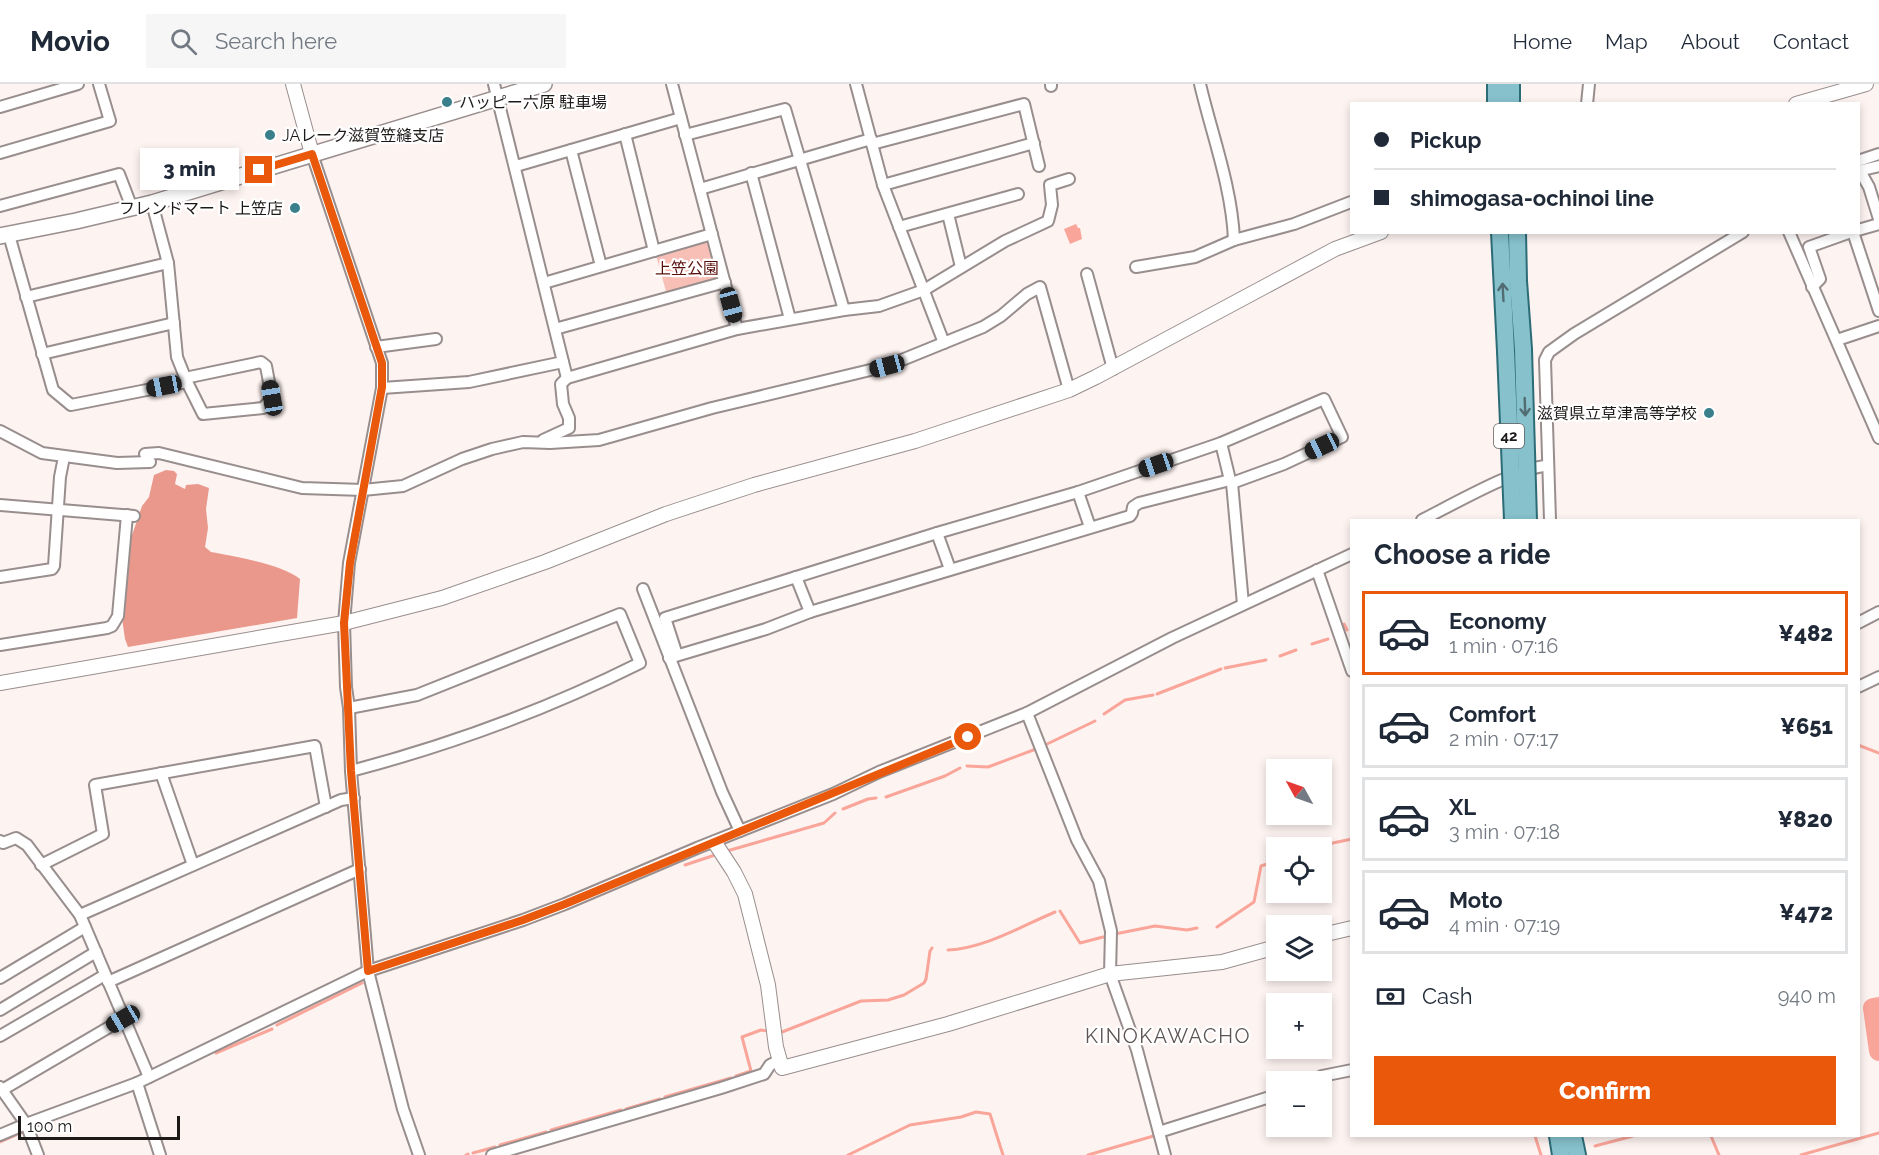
<!DOCTYPE html>
<html lang="en">
<head>
<meta charset="utf-8">
<style>
  body { margin:0; font-family:Raleway,"Noto Sans JP",sans-serif; background:#f6f6f7; color:#1f2937; height:100vh; display:flex; flex-direction:column; font-size:22px; white-space:nowrap }
  * { box-sizing:border-box; margin:0 }
  p { font-size:20px; color:#747a83 }
  .icon { flex:none; width:33px; height:33px; fill:none; stroke:currentColor; stroke-width:2; stroke-linecap:round; stroke-linejoin:round }
  .map { position:relative; flex:1; overflow:hidden }
  .side { position:absolute; left:1350px; top:435px; width:510px; height:618px; display:flex; flex-direction:column; background:#fff; border-radius:0px; box-shadow:0 3px 9px #0003 }
  .side>* { flex:none }
  .hud { position:absolute; left:1350px; top:18px; width:510px; height:132px; border-radius:0px; box-shadow:0 3px 9px #0003; display:grid; align-content:center; height:132px; padding:0 24px; background:#fff }
  .needle { width:39px; rotate:310deg }
  .controls { position:absolute; left:1266px; top:675px; display:grid; gap:12px }
  .controls a { display:grid; place-items:center; width:66px; height:66px; border-radius:0px; background:#fff; box-shadow:0 3px 9px #0003; font-size:30px }
  .scale { position:absolute; left:18px; bottom:15px; width:162px; box-sizing:border-box; padding-left:6px; border:3px solid #1c1918; border-top:0; font-size:16px; line-height:21px; white-space:nowrap; color:#1c1918; -webkit-text-stroke:4px #fff; paint-order:stroke }
  .end { position:absolute; width:27px; height:27px; margin:-14px; border:8px solid #ea580c; background:#fff; box-shadow:0 0 0 3px #fff }
  .from { border-radius:50% }
  .bubble { position:absolute; height:42px; border-radius:0px; background:#fff; box-shadow:0 3px 9px #0003; font-size:20px; font-weight:800; line-height:42px; text-align:center }
  .car { position:absolute; width:18px; height:36px; margin:-18px -9px; border-radius:8px; box-shadow:0 0 4px 2px #0007; background:linear-gradient(#222 24%,#8ab4d8 0 40%,#222 0 76%,#8ab4d8 0 86%,#222 0) }
  .hud b { display:flex; align-items:center; gap:21px; height:57px; font-size:22px }
  .hud b+b { border-top:2px solid #e0e1e3 }
  .hud i { width:15px; height:15px; background:#1f2937 }
  ul { padding:0; list-style:none }
  li { display:flex; align-items:center; gap:18px; height:84px; margin:0 12px 9px; padding:0 12px; border:3px solid #e0e1e3; border-radius:0px }
  li div { flex:1 }
  li b { display:block; font-size:22px }
  li em { font-style:normal; font-weight:800 }
  li.on { border-color:#ea580c }
  li>.icon { width:54px; height:54px; stroke-width:1.5 }
  h2 { padding:0 24px; font-size:27px; line-height:72px }
  .pay { display:flex; align-items:center; gap:15px; height:66px; padding:0 24px; font-size:22px }
  .pay p { margin-inline-start:auto }
  .action { display:flex; gap:12px; margin-top:auto; padding:12px 24px }
  .action a { flex:1; height:69px; border-radius:0px; background:#ea580c; color:#fff; font-size:24px; font-weight:800; line-height:69px; text-align:center }
  header { display:flex; align-items:center; gap:36px; box-sizing:border-box; height:84px; padding:0 30px; background:#fff; border-bottom:2px solid #e0e1e3 }
  header strong { font-size:28px }
  nav { display:flex; gap:33px; margin-inline-start:auto; font-size:21px }
  .search { width:420px; height:54px; background:#f6f6f7; display:flex; align-items:center; gap:15px; box-sizing:border-box; padding:0 21px; border-radius:0px; color:#747a83; font-size:22px }
  .map>svg:first-child { display:block }
  .green { fill:#f8bfb6 }
  .forest { fill:#eb988c }
  .water { fill:#faa599 }
  .lines { fill:none; stroke-linecap:round; stroke-linejoin:round }
  .stream { stroke:#faa599; stroke-width:3 }
  .river { stroke:#faa599; stroke-width:20 }
  .minor-casing { stroke:#988e8d; stroke-width:14 }
  .tertiary-casing { stroke:#988e8d; stroke-width:16 }
  .secondary-casing { stroke:#988e8d; stroke-width:18 }
  .primary-casing { stroke:#2c6c77; stroke-width:20 }
  .minor { stroke:#fff; stroke-width:10 }
  .tertiary { stroke:#fff; stroke-width:14 }
  .secondary { stroke:#fff; stroke-width:15 }
  .primary { stroke:#86c1cc; stroke-width:16 }
  .primary-bridge-casing { stroke:#2c6c77; stroke-width:20; stroke-linecap:butt }
  .primary-bridge { stroke:#86c1cc; stroke-width:16 }
  .oneway { stroke:#516d72 }
  .route { stroke:#ea580c; stroke-width:8 }
  .poi-dot { fill:#3a7f8c; stroke:#fff; stroke-width:2 }
  .labels { text-anchor:middle; stroke-width:4.5; stroke-linejoin:round; paint-order:stroke }
  .shield { fill:#fff; stroke:#605e5d; stroke-width:1.5 }
  .shield-label { font-size:15px; font-weight:bold; fill:#1c1918 }
  .poi-label { font-size:16px; fill:#1c1918; stroke:#fff; text-anchor:start }
  .park-label { font-size:16px; fill:#580e0a; stroke:#fff }
  .quarter-label { font-size:20px; letter-spacing:1.5px; fill:#5d5453; stroke:#fff }
</style>
</head>
<body>
<header>
<strong>Movio</strong>
<div class="search"><svg class="icon" aria-label="search" viewBox="0 0 24 24"><circle cx="10" cy="10" r="6"/><path d="M15 15l6 6"/></svg>Search here</div>
<nav><a>Home</a><a>Map</a><a>About</a><a>Contact</a></nav>
</header>
<div class="map">
<svg width="1879" height="1071" viewBox="0 0 1879 1071">
  <rect width="100%" height="100%" fill="#fdf3f1"/>
  <!-- green -->
  <polygon class="green" points="703,157 708,158 717,195 667,211 656,171"/>
  <!-- forest -->
  <path class="forest" d="M166 386 174 387 177 390 175 400 185 405 186 401 198 400 209 404 206 425 208 444 205 463 211 468C234 472 284 481 300 495L297 534 128 563 125 555 122 534 128 495 130 457 142 422 149 413 154 391Z"/>
  <!-- water -->
  <polygon class="water" points="1076,140 1078,144 1080,144 1082,155 1070,160 1064,145"/>
  <g class="lines">
    <!-- stream -->
    <g class="stream">
      <polyline points="1344,540 1347,546"/>
      <polyline points="1312,560 1328,555"/>
      <polyline points="1280,572 1296,566"/>
      <polyline points="1225,584 1266,576"/>
      <polyline points="1157,610 1221,585"/>
      <polyline points="1104,630 1125,616 1153,611"/>
      <polyline points="1045,661 1095,637"/>
      <polyline points="1858,661 1879,669"/>
      <polyline points="967,682 988,683 1036,665"/>
      <polyline points="886,713 945,692 960,684"/>
      <polyline points="843,725 868,715 876,714"/>
      <polyline points="1322,766 1328,760 1352,755"/>
      <polyline points="727,767 824,739 835,729"/>
      <polyline points="685,781 715,771"/>
      <polyline points="1060,827 1080,859 1103,853"/>
      <polyline points="1217,843 1254,818 1261,782 1276,777"/>
      <polyline points="1115,850 1155,842 1187,846 1197,844"/>
      <path d="M948 866C983 865 1022 842 1055 828"/>
      <polyline points="277,941 362,899"/>
      <polyline points="782,948 861,917 888,916 904,911 924,899 926,895 930,867 932,864"/>
      <polyline points="216,969 272,945"/>
      <polyline points="736,992 751,987 742,953 761,946 768,947"/>
      <polyline points="665,1013 731,994"/>
      <polyline points="1255,1023 1276,1017"/>
      <polyline points="626,1025 660,1015"/>
      <polyline points="551,1046 621,1026"/>
      <polyline points="19,1050 23,1048"/>
      <polyline points="1535,1052 1541,1071"/>
      <polyline points="1711,1052 1719,1071"/>
      <polyline points="0,1058 16,1051"/>
      <polyline points="500,1061 546,1048"/>
      <polyline points="1595,1062 1633,1052"/>
      <polyline points="473,1069 495,1063"/>
      <polyline points="466,1071 468,1070"/>
      <polyline points="848,1071 910,1041 961,1033 976,1028 990,1030 1003,1071"/>
      <polyline points="1088,1071 1157,1051"/>
      <polyline points="1801,1071 1879,1049"/>
    </g>
    <!-- river -->
    <polyline class="river" points="1879,923 1873,924 1879,967"/>
    <defs>
      <g id="minor">
        <polyline points="494,0 567,294"/>
        <polyline points="672,0 737,245"/>
        <polyline points="856,0 883,101 944,259"/>
        <polyline points="1051,0 1051,2"/>
        <path d="M1200 0C1212 51 1232 104 1234 156"/>
        <polyline points="1587,20 1589,0"/>
        <polyline points="0,23 78,0"/>
        <polyline points="625,50 654,167"/>
        <polyline points="685,51 785,25 844,226"/>
        <polyline points="872,60 1024,20 1039,82"/>
        <polyline points="571,66 601,182"/>
        <polyline points="0,69 110,37 99,0"/>
        <polyline points="312,70 382,279 382,304 349,479 344,539 346,603 349,624 351,687 368,887 403,1025 419,1071"/>
        <polyline points="1858,77 1879,70"/>
        <polyline points="516,82 681,34"/>
        <polyline points="1858,87 1879,82"/>
        <polyline points="1860,87 1869,103 1879,135"/>
        <polyline points="751,89 790,235"/>
        <polyline points="883,101 1034,59"/>
        <polyline points="700,105 871,55"/>
        <polyline points="0,122 119,90 132,124"/>
        <polyline points="948,130 961,183"/>
        <polyline points="899,143 1018,110"/>
        <polyline points="1858,146 1879,140"/>
        <polyline points="1789,148 1879,354"/>
        <polyline points="1853,148 1879,227"/>
        <polyline points="9,151 53,306 71,321 187,298 177,273 168,179 152,119"/>
        <polyline points="1136,183 1195,173 1234,156 1294,140 1351,118"/>
        <polyline points="1087,190 1113,285"/>
        <polyline points="544,199 712,150"/>
        <polyline points="1812,203 1820,195 1809,163 1851,148"/>
        <polyline points="26,213 168,179"/>
        <polyline points="555,245 725,198"/>
        <polyline points="1837,256 1879,242"/>
        <polyline points="376,263 436,255"/>
        <polyline points="42,270 174,239"/>
        <polyline points="185,294 261,278 266,282 272,314 263,324 203,330 187,298"/>
        <polyline points="382,304 469,298 563,278"/>
        <polyline points="0,347 42,369 117,379 150,378"/>
        <polyline points="543,356 569,344 569,334 563,320 561,300 567,294 737,245 844,226 879,222 924,206 1005,157 1048,137 1052,121 1050,101 1069,95"/>
        <polyline points="145,370 159,369 302,404 363,406 403,402 462,375 492,365 523,358 550,359 599,356 712,324 887,282 983,243 1001,232 1027,210 1040,203 1069,306"/>
        <polyline points="1232,399 1243,520"/>
        <polyline points="1078,408 1090,443"/>
        <polyline points="0,421 134,432"/>
        <path d="M1422 436C1448 423 1522 381 1548 382"/>
        <polyline points="1550,436 1545,276 1549,268 1574,250 1743,148"/>
        <polyline points="937,449 950,485"/>
        <polyline points="1317,486 1352,587"/>
        <polyline points="0,493 52,485 54,482 60,393 64,373"/>
        <polyline points="796,493 810,528"/>
        <polyline points="643,505 722,708 740,747"/>
        <polyline points="1858,539 1879,528"/>
        <polyline points="0,561 107,544 112,542 118,532 127,431"/>
        <polyline points="677,571 665,534 937,449 1078,408 1221,359 1230,396"/>
        <polyline points="669,574 766,545 810,528 1130,432 1132,429 1133,423 1139,419 1230,396 1232,399 1284,380 1342,353 1324,315 1221,359"/>
        <polyline points="1858,603 1879,593"/>
        <path d="M349 624 417 611 620 530 640 579C548 625 450 661 351 687"/>
        <polyline points="1027,629 1077,756 1099,797 1111,847 1110,890 1137,966 1165,1071"/>
        <polyline points="161,689 193,781"/>
        <polyline points="0,757 3,759 16,754 27,761 80,831 149,993"/>
        <polyline points="41,781 103,750 95,701 315,662 326,723"/>
        <polyline points="80,831 341,716 354,714"/>
        <polyline points="0,894 85,843"/>
        <polyline points="108,898 360,785"/>
        <polyline points="0,926 96,868"/>
        <polyline points="0,952 105,891"/>
        <polyline points="1310,998 1322,992 1352,986"/>
        <polyline points="137,999 160,1071"/>
        <polyline points="0,1003 26,1040 38,1071"/>
        <polyline points="2,1006 123,935"/>
        <polyline points="1159,1048 1276,1011"/>
        <polyline points="0,1051 26,1040 137,999 368,887 523,836 565,820 697,764 833,710 879,688 1027,629 1172,554 1352,470"/>
        <polyline points="492,1071 721,1004 764,990 770,981 780,976"/>
      </g>
      <g id="tertiary">
        <polyline points="293,0 312,70"/>
        <polyline points="1796,20 1866,0"/>
        <polyline points="0,599 344,539 442,514 545,478 666,430 754,401 915,357 1069,306 1096,293 1335,165 1381,148"/>
        <polyline points="715,759 734,788 745,810 768,901 776,963 782,984 948,940 1110,890 1222,878 1276,863"/>
        <polyline points="1322,851 1352,844"/>
      </g>
      <polyline id="secondary" points="0,152 76,137 152,119 544,0"/>
      <g id="primary">
        <polyline points="1511,0 1511,20"/>
        <polyline points="1496,20 1496,0"/>
        <polyline points="1500,148 1506,267"/>
        <polyline points="1517,148 1518,197 1523,265"/>
        <polyline points="1558,1052 1561,1071"/>
        <polyline points="1573,1052 1577,1071"/>
      </g>
    </defs>
    <!-- minor casing -->
    <use href="#minor" class="minor-casing"/>
    <!-- tertiary casing -->
    <use href="#tertiary" class="tertiary-casing"/>
    <!-- secondary casing -->
    <use href="#secondary" class="secondary-casing"/>
    <!-- primary casing -->
    <use href="#primary" class="primary-casing"/>
    <!-- minor -->
    <use href="#minor" class="minor"/>
    <!-- tertiary -->
    <use href="#tertiary" class="tertiary"/>
    <!-- secondary -->
    <use href="#secondary" class="secondary"/>
    <!-- primary -->
    <use href="#primary" class="primary"/>
    <defs>
      <g id="primary-bridge">
        <polyline points="1523,265 1528,436"/>
        <polyline points="1506,267 1513,436"/>
      </g>
    </defs>
    <!-- primary-bridge casing -->
    <use href="#primary-bridge" class="primary-bridge-casing"/>
    <!-- primary-bridge -->
    <use href="#primary-bridge" class="primary-bridge"/>
  </g>
  <!-- one-way arrows -->
  <defs><path id="oneway-shaft" d="M-6 0H5M1.5-3L5.5 0L1.5 3" fill="none" stroke-width="1.6" stroke-linecap="round" stroke-linejoin="round" transform="scale(1.5)"/></defs>
  <g class="oneway">
    <use href="#oneway-shaft" transform="translate(1503 208) rotate(-93)"/>
    <use href="#oneway-shaft" transform="translate(1525 323) rotate(88)"/>
  </g>
  <g class="lines">
    <!-- route -->
    <polyline class="route" points="259,86 312,70 382,279 382,303 350,479 344,539 351,687 368,887 523,836 565,820 968,653"/>
  </g>
  <!-- markers -->
  <g class="poi-dot">
    <circle cx="447" cy="18" r="6"/>
    <circle cx="270" cy="51" r="6"/>
    <circle cx="295" cy="124" r="6"/>
    <circle cx="1709" cy="329" r="6"/>
  </g>
  <g class="labels">
    <!-- shield labels -->
    <rect class="shield" x="1494" y="340" width="30" height="24" rx="4.5"/>
    <g class="shield-label">
      <text x="1509" y="357">42</text>
    </g>
    <!-- poi labels -->
    <g class="poi-label">
      <text x="459" y="24">ハッピー六原 駐車場</text>
      <text x="282" y="57">JAレーク滋賀笠縫支店</text>
      <text x="283" y="130" text-anchor="end">フレンドマート 上笠店</text>
      <text x="1697" y="335" text-anchor="end">滋賀県立草津高等学校</text>
    </g>
    <!-- park labels -->
    <g class="park-label">
      <text x="687" y="190">上笠公園</text>
    </g>
    <!-- quarter labels -->
    <g class="quarter-label">
      <text x="1168" y="959">KINOKAWACHO</text>
    </g>
  </g>
</svg>
<div class="controls">
<a><svg class="needle" viewBox="-14 -14 28 28"><path d="M0-13l5 13h-10z" fill="#e53935"/><path d="M0 13l5-13h-10z" fill="#747a83"/></svg></a>
<a><svg class="icon" aria-label="locate" viewBox="0 0 24 24"><circle cx="12" cy="12" r="6"/><path d="M12 2v4M12 18v4M2 12h4M18 12h4"/></svg></a>
<a><svg class="icon" aria-label="layers" viewBox="0 0 24 24"><path d="M12 4l9 5-9 5-9-5zM3 14l9 5 9-5"/></svg></a>
<a>+</a>
<a>−</a>
</div>
<div class="scale">100 m</div>
<i class="end from" style="left:968px;top:653px"></i>
<i class="end" style="left:259px;top:86px"></i>
<div class="bubble" style="left:140px;top:64px;width:99px">3 min</div>
<i class="car" style="left:731px;top:221px;rotate:165deg"></i>
<i class="car" style="left:887px;top:282px;rotate:255deg"></i>
<i class="car" style="left:164px;top:302px;rotate:259deg"></i>
<i class="car" style="left:272px;top:314px;rotate:350deg"></i>
<i class="car" style="left:1322px;top:362px;rotate:245deg"></i>
<i class="car" style="left:1156px;top:381px;rotate:251deg"></i>
<i class="car" style="left:123px;top:935px;rotate:240deg"></i>
<div class="hud">
<b><i class="from"></i>Pickup</b>
<b><i></i>shimogasa-ochinoi line</b>
</div>
<section class="side">
<h2>Choose a ride</h2>
<ul>
<li class="on"><svg class="icon" aria-label="car" viewBox="0 0 24 24"><path d="M5 17H2v-5l4-1 3-4h7l3 4 3 1v5h-3M9 17h6M6 11h13"/><circle cx="7" cy="17" r="2"/><circle cx="17" cy="17" r="2"/></svg><div><b>Economy</b><p>1 min · 07:16</p></div><em>¥482</em></li>
<li><svg class="icon" aria-label="car" viewBox="0 0 24 24"><path d="M5 17H2v-5l4-1 3-4h7l3 4 3 1v5h-3M9 17h6M6 11h13"/><circle cx="7" cy="17" r="2"/><circle cx="17" cy="17" r="2"/></svg><div><b>Comfort</b><p>2 min · 07:17</p></div><em>¥651</em></li>
<li><svg class="icon" aria-label="car" viewBox="0 0 24 24"><path d="M5 17H2v-5l4-1 3-4h7l3 4 3 1v5h-3M9 17h6M6 11h13"/><circle cx="7" cy="17" r="2"/><circle cx="17" cy="17" r="2"/></svg><div><b>XL</b><p>3 min · 07:18</p></div><em>¥820</em></li>
<li><svg class="icon" aria-label="car" viewBox="0 0 24 24"><path d="M5 17H2v-5l4-1 3-4h7l3 4 3 1v5h-3M9 17h6M6 11h13"/><circle cx="7" cy="17" r="2"/><circle cx="17" cy="17" r="2"/></svg><div><b>Moto</b><p>4 min · 07:19</p></div><em>¥472</em></li>
</ul>
<div class="pay"><svg class="icon" aria-label="cash" viewBox="0 0 24 24"><path d="M3 7h18v10H3z"/><circle cx="12" cy="12" r="2"/></svg>Cash<p>940 m</p></div>
<div class="action"><a>Confirm</a></div>
</section>
</div>
</body>
</html>
